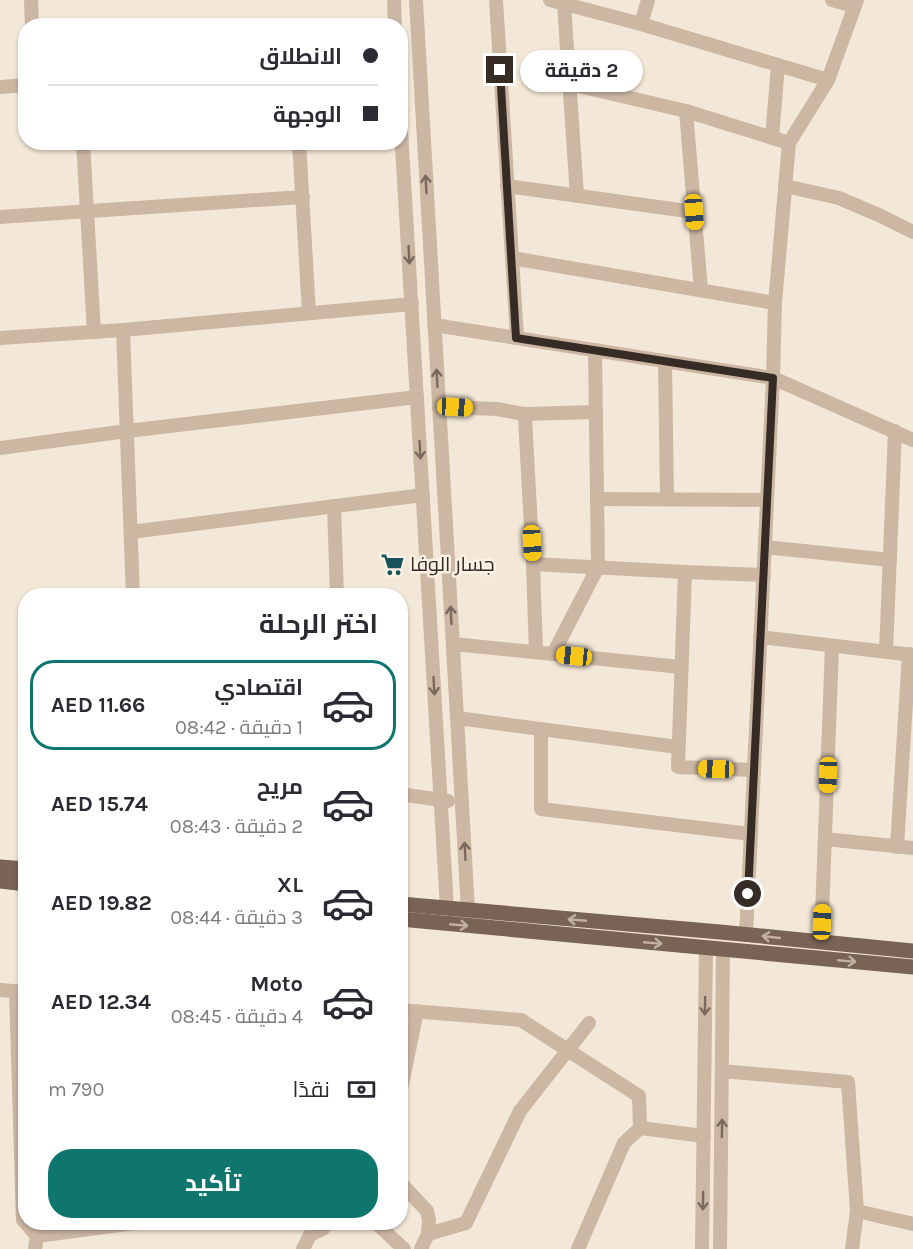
<!DOCTYPE html>
<html lang="ar">
<head>
<meta charset="utf-8">
<style>
  body { margin:0; font-family:Karla,Cairo,sans-serif; background:#f7f7f7; color:#2b2b33; direction:rtl; height:100vh; display:flex; flex-direction:column; font-size:22px; white-space:nowrap }
  * { box-sizing:border-box; margin:0 }
  p { font-size:20px; color:#7c7c81 }
  .icon { flex:none; width:33px; height:33px; fill:none; stroke:currentColor; stroke-width:2; stroke-linecap:round; stroke-linejoin:round }
  .map { position:relative; flex:1; overflow:hidden; direction:ltr }
  .details { position:absolute; left:18px; top:588px; width:390px; height:642px; display:flex; flex-direction:column; background:#fff; border-radius:24px; box-shadow:0 2px 4px #0004; direction:rtl }
  .details>* { flex:none }
  .guide { position:absolute; left:18px; top:18px; width:390px; height:132px; border-radius:24px; box-shadow:0 2px 4px #0004; direction:rtl; display:grid; align-content:center; height:132px; padding:0 30px; background:#fff }
  .end { position:absolute; width:27px; height:27px; margin:-14px; border:8px solid #362b25; background:#fff; box-shadow:0 0 0 3px #fff }
  .from { border-radius:50% }
  .bubble { position:absolute; height:42px; border-radius:21px; background:#fff; box-shadow:0 2px 4px #0004; font-size:20px; font-weight:700; line-height:42px; text-align:center; direction:rtl }
  .car { position:absolute; width:18px; height:36px; margin:-18px -9px; border-radius:8px; box-shadow:0 0 4px 2px #0007; background:linear-gradient(#f5c518 24%,#345 0 40%,#f5c518 0 76%,#345 0 86%,#f5c518 0) }
  .guide b { display:flex; align-items:center; gap:21px; height:57px; font-size:22px }
  .guide b+b { border-top:2px solid #e1e1e2 }
  .guide i { width:15px; height:15px; background:#2b2b33 }
  ul { padding:0; list-style:none }
  li { display:flex; align-items:center; gap:18px; height:90px; margin:0 12px 9px; padding:0 18px; border:3px solid transparent; border-radius:24px }
  li div { flex:1 }
  li b { display:block; font-size:22px }
  li em { font-style:normal; font-weight:700 }
  li.on { border-color:#0f766e }
  li>.icon { width:54px; height:54px; stroke-width:1.5 }
  h2 { padding:0 30px; font-size:27px; line-height:72px }
  .pay { display:flex; align-items:center; gap:15px; height:66px; padding:0 30px; font-size:22px }
  .pay p { margin-inline-start:auto }
  .primary-button { display:flex; gap:12px; margin-top:auto; padding:12px 30px }
  .primary-button a { flex:1; height:69px; border-radius:24px; background:#0f766e; color:#fff; font-size:24px; font-weight:700; line-height:69px; text-align:center }
  .map>svg:first-child { display:block }
  .lines { fill:none; stroke-linecap:round; stroke-linejoin:round }
  .minor { stroke:#ccb7a3; stroke-width:14 }
  .major { stroke:#796355; stroke-width:15 }
  .oneway { stroke:#7a6a5e }
  .oneway2 { stroke:#c0b1a4 }
  .route { stroke:#362b25; stroke-width:8 }
  .labels { text-anchor:middle; stroke-width:5; stroke-linejoin:round; paint-order:stroke }
  .poi-label { font-size:20px; fill:#362b25; stroke:#fbf1e4; text-anchor:start }
</style>
</head>
<body>
<div class="map">
<svg width="913" height="1249" viewBox="0 0 913 1249">
  <rect width="100%" height="100%" fill="#f3e7d7"/>
  <g class="lines">
    <!-- minor -->
    <g class="minor">
      <polyline points="31,0 32,26"/>
      <polyline points="394,0 395,26"/>
      <polyline points="416,0 468,910"/>
      <polyline points="496,0 517,338"/>
      <polyline points="550,0 641,24 828,80 789,143 775,303 773,378 746,935"/>
      <polyline points="832,0 854,6"/>
      <polyline points="564,4 577,196"/>
      <polyline points="641,24 648,0"/>
      <polyline points="828,80 857,0"/>
      <polyline points="570,84 686,111 701,290"/>
      <polyline points="0,87 26,85"/>
      <polyline points="686,111 789,143"/>
      <polyline points="400,113 447,908"/>
      <polyline points="772,138 778,65"/>
      <polyline points="83,142 94,332"/>
      <polyline points="299,142 309,313"/>
      <polyline points="507,186 694,212"/>
      <polyline points="785,186 839,198 881,216 913,232"/>
      <polyline points="0,217 303,197"/>
      <polyline points="512,258 775,303"/>
      <polyline points="434,325 773,378 913,440"/>
      <polyline points="123,330 133,596"/>
      <polyline points="0,338 123,330 412,304"/>
      <polyline points="665,361 667,499"/>
      <polyline points="439,407 497,409 524,414 596,412"/>
      <polyline points="525,418 533,564 685,572 764,575"/>
      <polyline points="0,448 127,431 417,397"/>
      <polyline points="597,499 767,500"/>
      <polyline points="334,506 337,596"/>
      <polyline points="131,532 423,495"/>
      <polyline points="765,547 890,560"/>
      <polyline points="533,564 536,652"/>
      <polyline points="685,572 678,767 754,770"/>
      <polyline points="760,637 913,655"/>
      <polyline points="453,644 681,667"/>
      <polyline points="886,652 895,431"/>
      <polyline points="553,654 598,567 595,350"/>
      <polyline points="457,718 678,747"/>
      <polyline points="541,729 541,809 751,834"/>
      <polyline points="400,794 448,801"/>
      <polyline points="825,839 913,848"/>
      <polyline points="897,847 909,654"/>
      <polyline points="821,942 832,646"/>
      <polyline points="0,990 25,992"/>
      <polyline points="16,991 23,1220 37,1236 35,1249"/>
      <polyline points="400,1010 521,1020 639,1096 640,1128 704,1136"/>
      <polyline points="722,1071 848,1082 857,1211 913,1224"/>
      <polyline points="400,1094 417,1011"/>
      <polyline points="400,1182 427,1211 429,1220 428,1234 466,1223 520,1111 589,1023"/>
      <polyline points="375,1222 404,1249"/>
      <polyline points="37,1236 142,1222"/>
      <polyline points="303,1249 310,1235 323,1229 327,1222"/>
      <polyline points="421,1249 428,1234"/>
      <polyline points="578,1249 624,1143 640,1128"/>
      <polyline points="702,1249 706,948"/>
      <polyline points="720,1249 723,949"/>
      <polyline points="852,1249 857,1211"/>
    </g>
    <!-- major -->
    <g class="major">
      <polyline points="0,867 26,869"/>
      <polyline points="0,881 26,884"/>
      <polyline points="400,904 720,932 913,951"/>
      <polyline points="400,919 913,967"/>
    </g>
  </g>
  <!-- one-way arrows -->
  <defs><path id="oneway-shaft" d="M-6 0H5M1.5-3L5.5 0L1.5 3" fill="none" stroke-width="1.6" stroke-linecap="round" stroke-linejoin="round" transform="scale(1.5)"/></defs>
  <g class="oneway">
    <use href="#oneway-shaft" transform="translate(426 184) rotate(-93)"/>
    <use href="#oneway-shaft" transform="translate(409 255) rotate(87)"/>
    <use href="#oneway-shaft" transform="translate(437 378) rotate(-93)"/>
    <use href="#oneway-shaft" transform="translate(420 450) rotate(87)"/>
    <use href="#oneway-shaft" transform="translate(451 615) rotate(-93)"/>
    <use href="#oneway-shaft" transform="translate(434 686) rotate(87)"/>
    <use href="#oneway-shaft" transform="translate(465 851) rotate(-93)"/>
    <use href="#oneway-shaft" transform="translate(705 1006) rotate(91)"/>
    <use href="#oneway-shaft" transform="translate(722 1128) rotate(-89)"/>
    <use href="#oneway-shaft" transform="translate(703 1201) rotate(91)"/>
  </g>
  <g class="oneway2">
    <use href="#oneway-shaft" transform="translate(577 920) rotate(-175)"/>
    <use href="#oneway-shaft" transform="translate(459 925) rotate(5)"/>
    <use href="#oneway-shaft" transform="translate(771 937) rotate(-174)"/>
    <use href="#oneway-shaft" transform="translate(653 943) rotate(5)"/>
    <use href="#oneway-shaft" transform="translate(847 961) rotate(5)"/>
  </g>
  <g class="lines">
    <!-- route -->
    <polyline class="route" points="500,70 516,338 773,378 748,894"/>
  </g>
  <!-- icons -->
  <defs>
    <symbol id="supermarket-bare" viewBox="-9 -9 18 18"><path d="M-6-5.5h2.5l.6 2H6L4.5 2H-2.5L-4.4-4H-6ZM-1.5 3.2a1.3 1.3 0 1 0 .1 0ZM3 3.2a1.3 1.3 0 1 0 .1 0Z" fill="#18535b" stroke="#fbf1e4" stroke-width="2.5" paint-order="stroke"/></symbol>
  </defs>
  <g fill-rule="evenodd">
    <use href="#supermarket-bare" x="376" y="548" width="33" height="33"/>
  </g>
  <g class="labels">
    <!-- poi labels -->
    <g class="poi-label">
      <text x="410" y="571">جسار الوفا</text>
    </g>
  </g>
</svg>
<i class="end from" style="left:748px;top:894px"></i>
<i class="end" style="left:500px;top:70px"></i>
<div class="bubble" style="left:520px;top:50px;width:123px">2 دقيقة</div>
<i class="car" style="left:694px;top:212px;rotate:176deg"></i>
<i class="car" style="left:455px;top:407px;rotate:93deg"></i>
<i class="car" style="left:532px;top:543px;rotate:177deg"></i>
<i class="car" style="left:574px;top:656px;rotate:276deg"></i>
<i class="car" style="left:716px;top:769px;rotate:272deg"></i>
<i class="car" style="left:828px;top:775px;rotate:182deg"></i>
<i class="car" style="left:822px;top:922px;rotate:2deg"></i>
<div class="guide">
<b><i class="from"></i>الانطلاق</b>
<b><i></i>الوجهة</b>
</div>
<section class="details">
<h2>اختر الرحلة</h2>
<ul>
<li class="on"><svg class="icon" aria-label="car" viewBox="0 0 24 24"><path d="M5 17H2v-5l4-1 3-4h7l3 4 3 1v5h-3M9 17h6M6 11h13"/><circle cx="7" cy="17" r="2"/><circle cx="17" cy="17" r="2"/></svg><div><b>اقتصادي</b><p>1 دقيقة · 08:42</p></div><em>AED 11.66</em></li>
<li><svg class="icon" aria-label="car" viewBox="0 0 24 24"><path d="M5 17H2v-5l4-1 3-4h7l3 4 3 1v5h-3M9 17h6M6 11h13"/><circle cx="7" cy="17" r="2"/><circle cx="17" cy="17" r="2"/></svg><div><b>مريح</b><p>2 دقيقة · 08:43</p></div><em>AED 15.74</em></li>
<li><svg class="icon" aria-label="car" viewBox="0 0 24 24"><path d="M5 17H2v-5l4-1 3-4h7l3 4 3 1v5h-3M9 17h6M6 11h13"/><circle cx="7" cy="17" r="2"/><circle cx="17" cy="17" r="2"/></svg><div><b>XL</b><p>3 دقيقة · 08:44</p></div><em>AED 19.82</em></li>
<li><svg class="icon" aria-label="car" viewBox="0 0 24 24"><path d="M5 17H2v-5l4-1 3-4h7l3 4 3 1v5h-3M9 17h6M6 11h13"/><circle cx="7" cy="17" r="2"/><circle cx="17" cy="17" r="2"/></svg><div><b>Moto</b><p>4 دقيقة · 08:45</p></div><em>AED 12.34</em></li>
</ul>
<div class="pay"><svg class="icon" aria-label="cash" viewBox="0 0 24 24"><path d="M3 7h18v10H3z"/><circle cx="12" cy="12" r="2"/></svg>نقدًا<p>790 m</p></div>
<div class="primary-button"><a>تأكيد</a></div>
</section>
</div>
</body>
</html>
